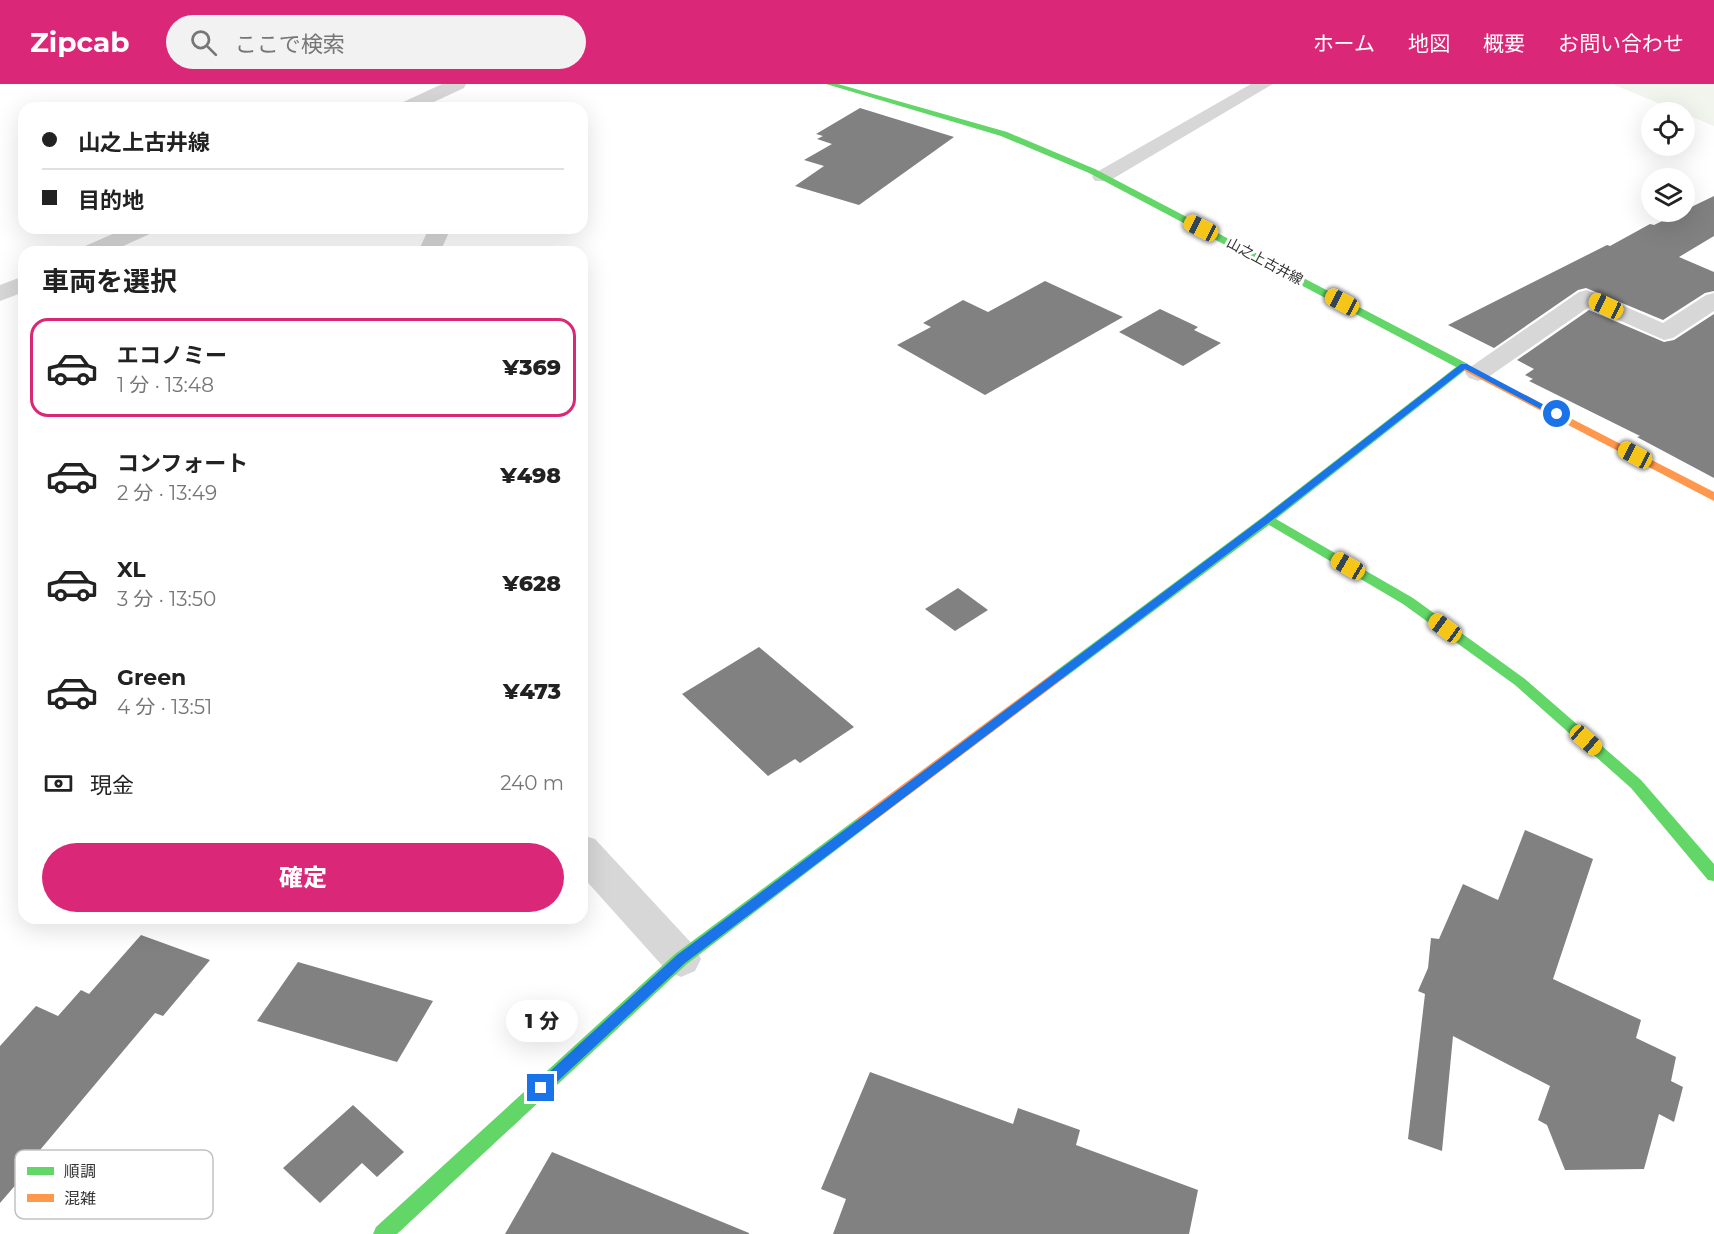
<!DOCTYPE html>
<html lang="ja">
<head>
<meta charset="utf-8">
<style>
  body { margin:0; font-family:Montserrat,"Noto Sans JP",sans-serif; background:#f2f2f2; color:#222; height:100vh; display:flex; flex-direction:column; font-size:22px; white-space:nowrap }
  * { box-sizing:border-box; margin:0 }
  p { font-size:20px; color:#767676 }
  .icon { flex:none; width:33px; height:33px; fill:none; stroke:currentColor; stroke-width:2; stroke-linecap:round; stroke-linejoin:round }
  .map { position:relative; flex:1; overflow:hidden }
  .details { position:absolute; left:18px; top:162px; width:570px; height:678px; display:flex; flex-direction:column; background:#fff; border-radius:18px; box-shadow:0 6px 24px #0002 }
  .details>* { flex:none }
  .top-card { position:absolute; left:18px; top:18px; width:570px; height:132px; border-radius:18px; box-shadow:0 6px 24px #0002; display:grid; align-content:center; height:132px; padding:0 24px; background:#fff }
  .controls { position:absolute; left:1641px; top:18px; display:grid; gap:12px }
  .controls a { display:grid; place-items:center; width:54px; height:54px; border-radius:50%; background:#fff; box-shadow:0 6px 24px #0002; font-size:30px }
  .end { position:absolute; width:27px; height:27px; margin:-14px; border:8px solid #1a73e8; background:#fff; box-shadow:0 0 0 3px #fff }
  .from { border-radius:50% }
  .bubble { position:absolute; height:42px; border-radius:21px; background:#fff; box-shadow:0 6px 24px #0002; font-size:20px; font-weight:800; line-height:42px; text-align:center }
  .car { position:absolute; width:18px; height:36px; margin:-18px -9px; border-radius:8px; box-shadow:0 0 4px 2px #0007; background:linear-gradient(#f5c518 24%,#345 0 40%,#f5c518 0 76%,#345 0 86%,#f5c518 0) }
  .top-card b { display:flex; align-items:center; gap:21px; height:57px; font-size:22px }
  .top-card b+b { border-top:2px solid #e0e0e0 }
  .top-card i { width:15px; height:15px; background:#222 }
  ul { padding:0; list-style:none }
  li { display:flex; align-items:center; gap:18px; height:99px; margin:0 12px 9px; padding:0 12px; border:3px solid transparent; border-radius:18px }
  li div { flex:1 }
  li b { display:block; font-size:22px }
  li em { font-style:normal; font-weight:800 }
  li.on { border-color:#db2777 }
  li>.icon { width:54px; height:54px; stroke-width:1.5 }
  h2 { padding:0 24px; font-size:27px; line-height:72px }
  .pay { display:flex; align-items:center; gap:15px; height:66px; padding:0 24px; font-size:22px }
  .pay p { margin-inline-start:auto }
  .button { display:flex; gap:12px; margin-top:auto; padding:12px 24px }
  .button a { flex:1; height:69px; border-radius:36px; background:#db2777; color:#fff; font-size:24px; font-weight:800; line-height:69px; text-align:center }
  header { display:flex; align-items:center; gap:36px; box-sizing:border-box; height:84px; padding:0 30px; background:#db2777; color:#fff }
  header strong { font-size:28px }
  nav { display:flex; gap:33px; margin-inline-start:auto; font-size:21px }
  .search { width:420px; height:54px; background:#f2f2f2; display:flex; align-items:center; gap:15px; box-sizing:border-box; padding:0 21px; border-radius:33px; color:#767676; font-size:22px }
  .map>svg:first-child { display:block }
  .green { fill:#f1f5ed }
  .building { fill:#818181 }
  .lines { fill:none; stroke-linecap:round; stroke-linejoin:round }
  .street { fill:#d7d7d7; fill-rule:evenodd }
  .fast { fill:#63d668; fill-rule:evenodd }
  .slow { fill:#ff974d; fill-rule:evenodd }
  .route { fill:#1a73e8 }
  .labels { text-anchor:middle; stroke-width:6; stroke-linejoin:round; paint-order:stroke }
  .far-street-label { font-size:14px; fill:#333; stroke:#fff }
  .key { fill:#fff; stroke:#c2c2c2; stroke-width:1.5 }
  .key-label { font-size:16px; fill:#333 }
</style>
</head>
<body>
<header>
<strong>Zipcab</strong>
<div class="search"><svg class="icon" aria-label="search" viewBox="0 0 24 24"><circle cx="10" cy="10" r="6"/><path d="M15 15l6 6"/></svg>ここで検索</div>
<nav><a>ホーム</a><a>地図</a><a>概要</a><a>お問い合わせ</a></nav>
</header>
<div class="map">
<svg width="1714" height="1150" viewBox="0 0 1714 1150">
  <rect width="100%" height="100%" fill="#fff"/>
  <!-- green -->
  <polygon class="green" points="1612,0 1714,0 1714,42"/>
  <!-- building -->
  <g class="building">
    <polygon points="860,24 954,53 859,121 795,102 824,82 804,76 832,60 817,55 823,52 816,50"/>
    <polygon points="1714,112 1714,152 1679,173 1714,188 1714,207 1705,209 1663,236 1586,204 1578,206 1494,264 1448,241 1607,161 1610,162 1650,140 1654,141"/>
    <polygon points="1045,197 1123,233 985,311 897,261 931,243 923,239 963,216 988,228"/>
    <polygon points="1160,225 1198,243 1194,246 1221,259 1183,282 1119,248"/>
    <polygon points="1589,226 1664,258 1674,256 1714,230 1714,394 1637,353 1640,352 1529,297 1533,295 1525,291 1534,285 1517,276"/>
    <polygon points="958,504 988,526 955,547 925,525"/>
    <polygon points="759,563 854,643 800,679 795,675 768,692 682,610"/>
    <polygon points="1525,746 1593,775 1553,895 1641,936 1636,954 1676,973 1671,997 1683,1003 1674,1038 1659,1030 1644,1085 1565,1086 1547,1041 1538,1036 1550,1002 1453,952 1442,1067 1408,1055 1425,910 1418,907 1428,884 1431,854 1439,855 1463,800 1498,816"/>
    <polygon points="141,851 210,876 163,932 155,929 40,1066 44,1068 0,1119 0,962 36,922 58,932 81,906 89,910"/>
    <polygon points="298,878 433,917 397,978 257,937"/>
    <polygon points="870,988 1013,1040 1018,1024 1080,1046 1076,1061 1198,1106 1189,1150 833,1150 846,1115 821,1105"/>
    <polygon points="353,1021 404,1068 377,1093 362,1079 320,1119 283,1084"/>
    <polygon points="552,1068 749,1149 749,1150 505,1150"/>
  </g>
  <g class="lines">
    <!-- street -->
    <g class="street">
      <polygon points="442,0 466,0 464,4 421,24 396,24 399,20"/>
      <polygon points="1251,0 1273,0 1109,97 1095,97 1092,93 1095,89"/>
      <polygon points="126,144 155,144 152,149 110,168 80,168 83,163"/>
      <polygon points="429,144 451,144 440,168 418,168"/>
      <polygon points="24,192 24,208 0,217 0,201"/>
      <polygon points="1587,206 1663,239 1706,211 1714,209 1714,227 1673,254 1664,256 1589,223 1487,294 1478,297 1469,294 1465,289 1469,284 1579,208"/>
      <polygon points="582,751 595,755 695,863 701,875 695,887 681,893 667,887 582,792"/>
    </g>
    <!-- fast -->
    <g class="fast">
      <polygon points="826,0 838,0 1007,48 1095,85 1468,280 1468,284 1276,435 1413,514 1525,595 1641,696 1714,780 1714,797 1708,796 1631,704 1515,601 1403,520 1269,441 1063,595 1053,595 1051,592 1053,589 1264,432 1456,283 1089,89 1001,52"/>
      <polygon points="864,731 869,733 872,737 869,741 687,880 397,1150 373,1150 376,1143 675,870 859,733"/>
    </g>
    <!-- slow -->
    <g class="slow">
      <polygon points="1463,279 1714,408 1714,417 1459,284 1458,282"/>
      <polygon points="1058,587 1063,589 1065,592 1063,595 869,741 864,743 859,741 856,737 859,733 1053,589"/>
    </g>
  </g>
  <!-- route -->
  <polygon class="route" points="1461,280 1467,280 1561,330 1554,332 1465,285 1271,437 685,879 545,1009 536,1009 536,1000 677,871 1264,433"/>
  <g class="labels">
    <!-- far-street labels -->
    <g class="far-street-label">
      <text transform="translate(1265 177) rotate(28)" y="5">山之上古井線</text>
    </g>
  </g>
  <!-- legend -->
  <rect x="15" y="1066" width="198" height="69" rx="9" class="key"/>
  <rect x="27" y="1083" width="27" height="8" fill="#63d668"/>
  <rect x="27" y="1110" width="27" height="8" fill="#ff974d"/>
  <g class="key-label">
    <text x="64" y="1093">順調</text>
    <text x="64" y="1120">混雑</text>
  </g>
</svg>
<div class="controls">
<a><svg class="icon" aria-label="locate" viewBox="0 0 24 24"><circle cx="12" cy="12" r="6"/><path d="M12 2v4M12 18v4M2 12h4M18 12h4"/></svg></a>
<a><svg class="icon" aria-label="layers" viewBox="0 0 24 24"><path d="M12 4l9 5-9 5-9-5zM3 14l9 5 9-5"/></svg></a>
</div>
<i class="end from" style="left:1557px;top:330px"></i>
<i class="end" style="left:541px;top:1004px"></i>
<div class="bubble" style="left:506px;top:916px;width:72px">1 分</div>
<i class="car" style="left:1201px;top:144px;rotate:297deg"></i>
<i class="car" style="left:1342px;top:218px;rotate:298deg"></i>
<i class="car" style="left:1606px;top:222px;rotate:295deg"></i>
<i class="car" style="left:1635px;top:371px;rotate:298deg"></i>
<i class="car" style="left:1348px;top:482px;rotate:300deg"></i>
<i class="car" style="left:1445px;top:544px;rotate:306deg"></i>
<i class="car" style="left:1586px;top:656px;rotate:131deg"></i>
<div class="top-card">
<b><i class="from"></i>山之上古井線</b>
<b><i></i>目的地</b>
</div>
<section class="details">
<h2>車両を選択</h2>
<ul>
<li class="on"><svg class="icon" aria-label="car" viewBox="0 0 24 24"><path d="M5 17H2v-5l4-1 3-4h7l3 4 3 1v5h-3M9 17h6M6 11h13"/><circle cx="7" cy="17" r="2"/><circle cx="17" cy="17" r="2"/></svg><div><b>エコノミー</b><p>1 分 · 13:48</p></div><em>¥369</em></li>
<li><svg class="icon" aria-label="car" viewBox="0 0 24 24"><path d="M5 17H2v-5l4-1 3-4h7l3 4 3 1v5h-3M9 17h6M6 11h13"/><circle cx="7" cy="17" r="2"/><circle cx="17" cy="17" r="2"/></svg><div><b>コンフォート</b><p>2 分 · 13:49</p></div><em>¥498</em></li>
<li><svg class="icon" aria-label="car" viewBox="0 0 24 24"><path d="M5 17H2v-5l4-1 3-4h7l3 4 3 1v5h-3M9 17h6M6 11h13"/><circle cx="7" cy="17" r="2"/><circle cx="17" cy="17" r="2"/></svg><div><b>XL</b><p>3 分 · 13:50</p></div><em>¥628</em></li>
<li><svg class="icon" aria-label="car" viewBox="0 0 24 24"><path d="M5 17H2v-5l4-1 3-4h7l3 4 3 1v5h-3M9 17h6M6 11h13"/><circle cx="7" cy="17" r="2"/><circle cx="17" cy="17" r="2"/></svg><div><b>Green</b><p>4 分 · 13:51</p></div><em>¥473</em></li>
</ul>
<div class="pay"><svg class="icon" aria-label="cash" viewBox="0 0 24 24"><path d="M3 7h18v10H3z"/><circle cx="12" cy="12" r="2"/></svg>現金<p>240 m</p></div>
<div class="button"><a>確定</a></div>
</section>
</div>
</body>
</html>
